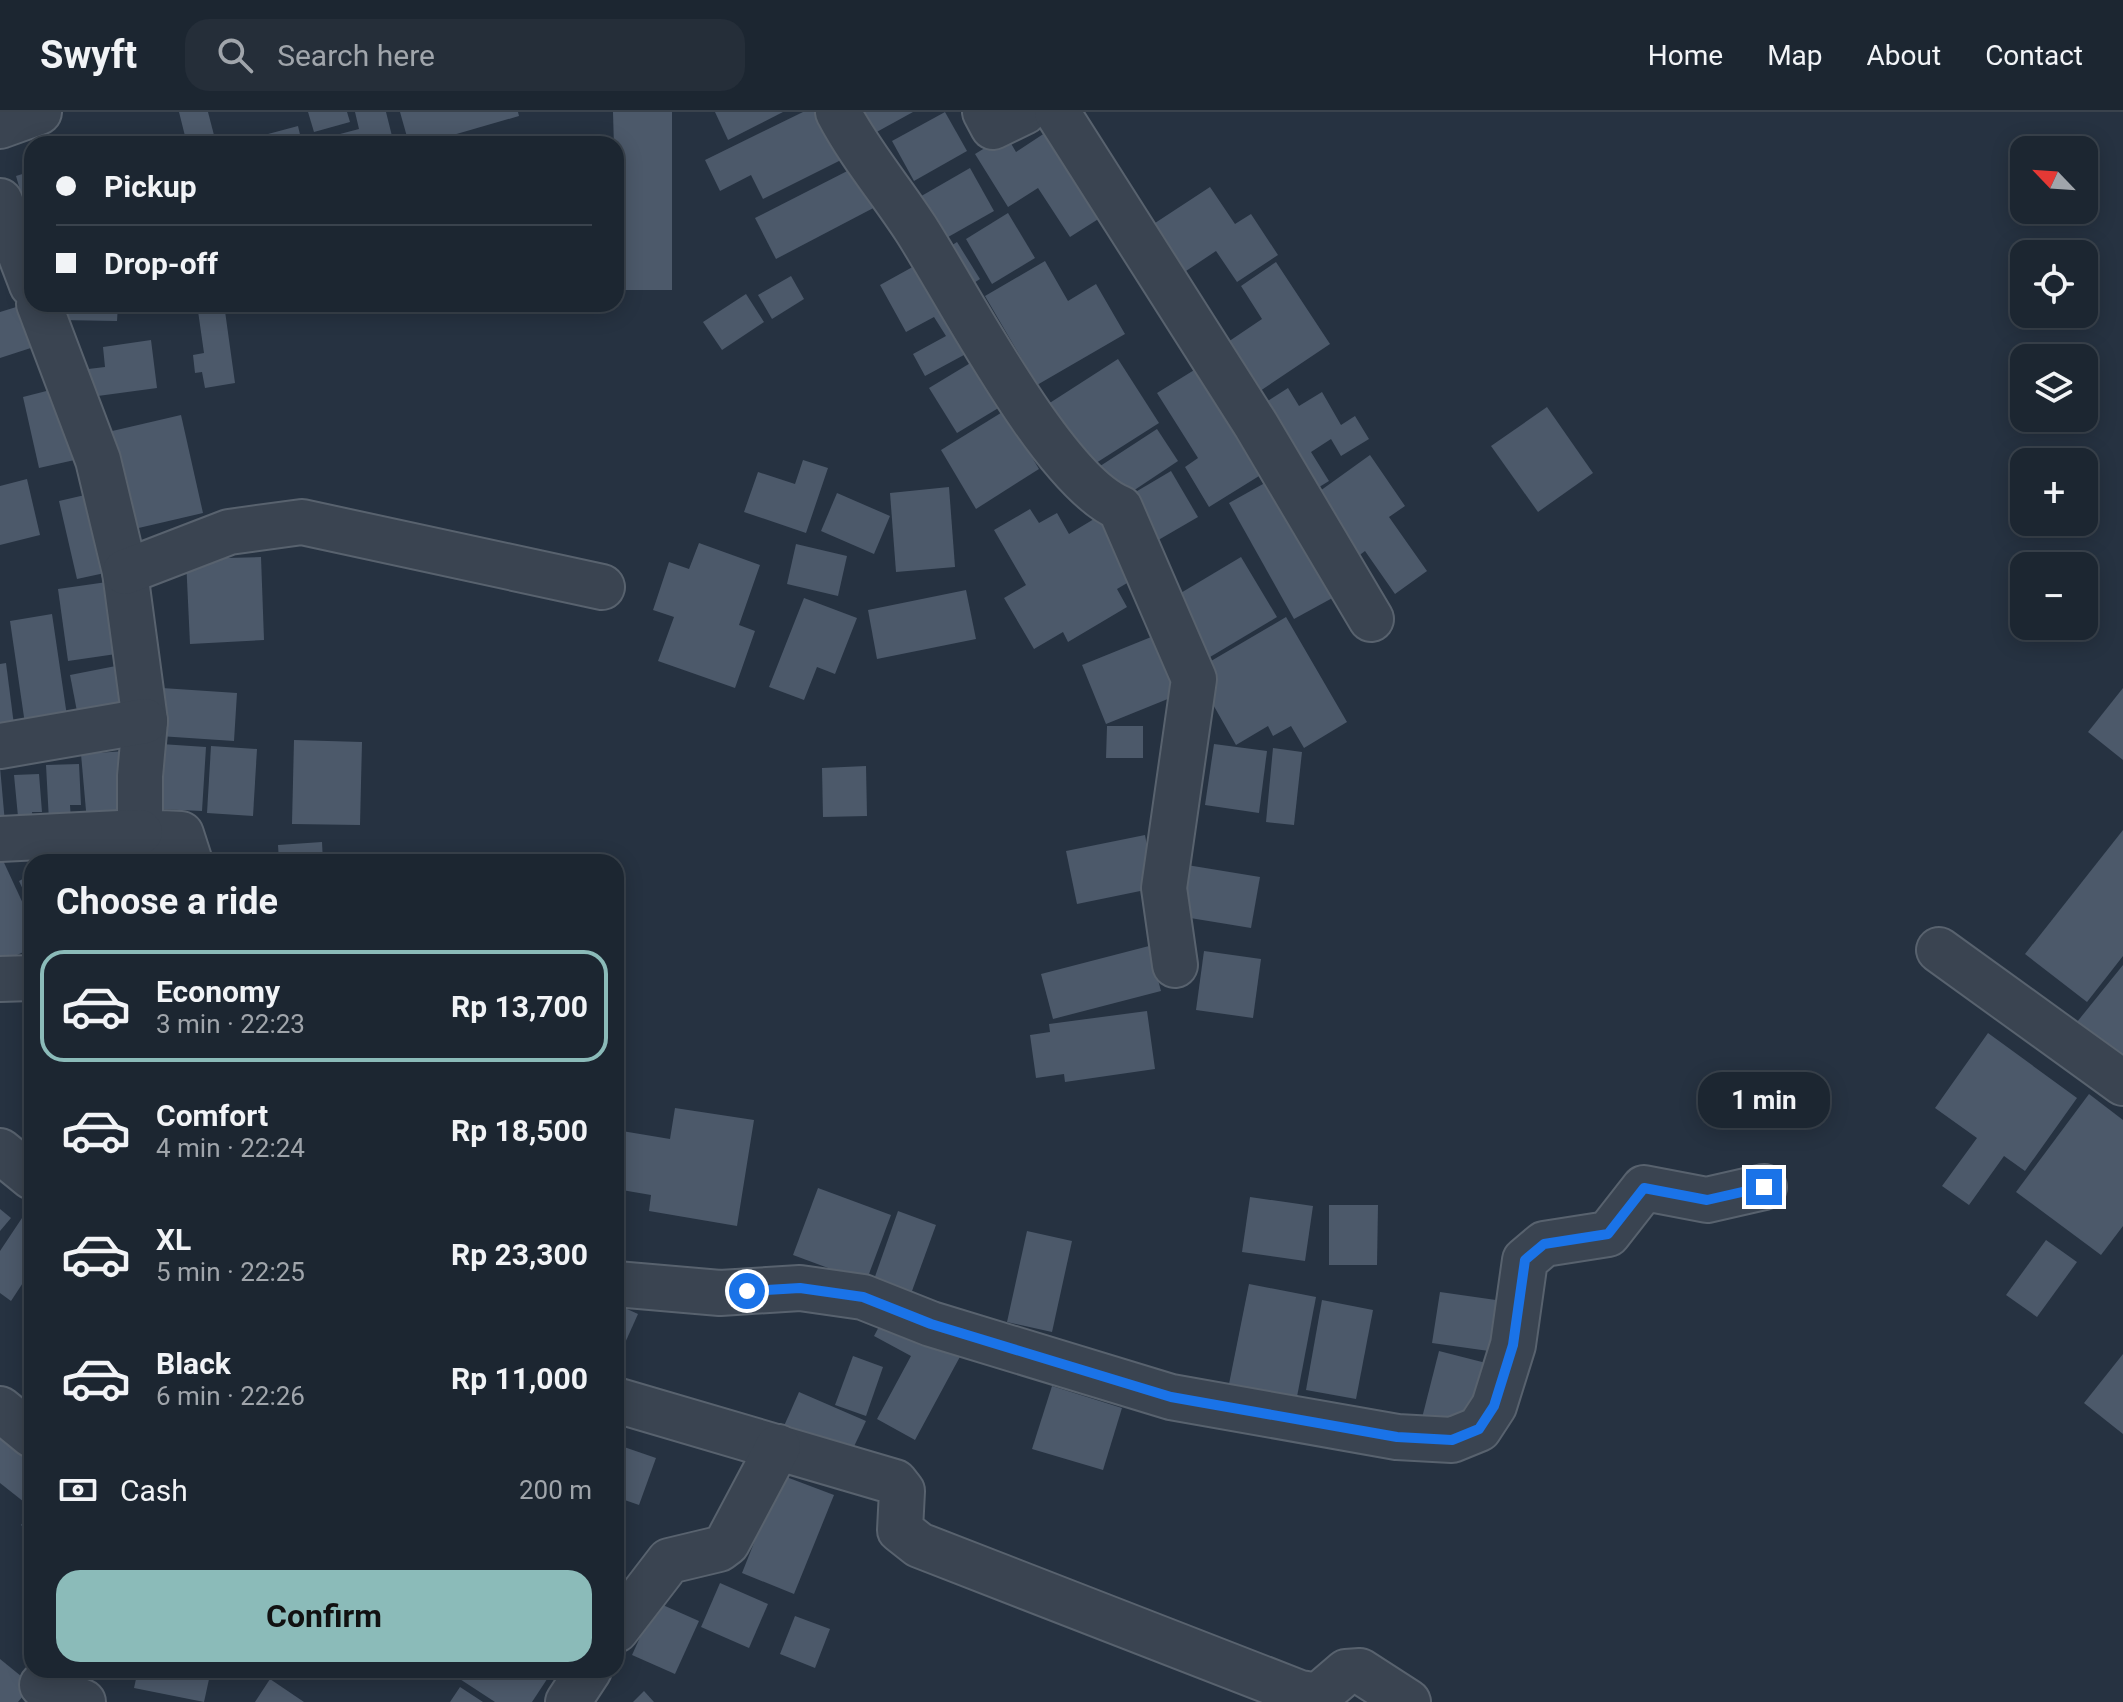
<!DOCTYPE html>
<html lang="en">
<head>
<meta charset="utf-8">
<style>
  body { margin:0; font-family:Roboto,sans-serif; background:#252e39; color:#f1f3f6; height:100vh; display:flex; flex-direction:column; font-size:30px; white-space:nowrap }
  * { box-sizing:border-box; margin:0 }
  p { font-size:26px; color:#a0a5ab }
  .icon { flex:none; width:44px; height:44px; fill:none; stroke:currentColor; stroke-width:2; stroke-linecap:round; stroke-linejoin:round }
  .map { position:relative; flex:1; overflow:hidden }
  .drawer { position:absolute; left:24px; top:742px; width:600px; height:824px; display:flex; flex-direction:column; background:#1c2631; border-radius:24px; box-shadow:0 4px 20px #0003,0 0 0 2px #3a434d }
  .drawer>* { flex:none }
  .hud { position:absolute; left:24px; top:24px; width:600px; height:176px; border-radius:24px; box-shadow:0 4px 20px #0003,0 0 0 2px #3a434d; display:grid; align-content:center; height:176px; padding:0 32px; background:#1c2631 }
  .needle { width:52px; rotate:295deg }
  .buttons { position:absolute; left:2010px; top:24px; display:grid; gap:16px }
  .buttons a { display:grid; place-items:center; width:88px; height:88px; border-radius:16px; background:#1c2631; box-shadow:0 4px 20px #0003,0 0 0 2px #3a434d; font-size:40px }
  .end { position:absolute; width:36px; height:36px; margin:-18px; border:10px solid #1a73e8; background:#fff; box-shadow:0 0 0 4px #fff }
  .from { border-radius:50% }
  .bubble { position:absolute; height:56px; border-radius:24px; background:#1c2631; box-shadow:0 4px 20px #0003,0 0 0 2px #3a434d; font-size:26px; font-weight:700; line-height:56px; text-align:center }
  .hud b { display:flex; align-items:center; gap:28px; height:76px; font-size:30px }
  .hud b+b { border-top:2px solid #3a434d }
  .hud i { width:20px; height:20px; background:#f1f3f6 }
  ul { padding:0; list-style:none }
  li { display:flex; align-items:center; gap:24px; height:112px; margin:0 16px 12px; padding:0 16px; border:4px solid transparent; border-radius:24px }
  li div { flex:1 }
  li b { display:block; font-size:30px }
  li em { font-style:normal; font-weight:700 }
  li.active { border-color:#8bbbb9 }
  li>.icon { width:72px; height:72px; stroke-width:1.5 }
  h2 { padding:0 32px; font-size:36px; line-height:96px }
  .pay { display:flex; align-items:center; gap:20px; height:88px; padding:0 32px; font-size:30px }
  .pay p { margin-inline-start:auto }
  .button { display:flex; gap:16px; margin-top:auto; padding:16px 32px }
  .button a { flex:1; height:92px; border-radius:24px; background:#8bbbb9; color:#111; font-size:32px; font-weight:700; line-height:92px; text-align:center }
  header { display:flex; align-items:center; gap:48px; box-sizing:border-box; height:112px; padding:0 40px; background:#1c2631; border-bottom:2px solid #3a434d }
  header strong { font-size:38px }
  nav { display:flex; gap:44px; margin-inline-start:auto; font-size:28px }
  .search { width:560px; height:72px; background:#252e39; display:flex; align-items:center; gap:20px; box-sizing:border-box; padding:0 28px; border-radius:24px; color:#a0a5ab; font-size:30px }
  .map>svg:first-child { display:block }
  .building { fill:#4c596a }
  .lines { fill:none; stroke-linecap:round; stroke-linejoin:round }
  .minor-casing { stroke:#58626e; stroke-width:48 }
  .tertiary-casing { stroke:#58626e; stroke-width:48 }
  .minor { stroke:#3a4451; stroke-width:44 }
  .tertiary { stroke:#3a4451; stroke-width:44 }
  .route { stroke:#1a73e8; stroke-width:10 }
</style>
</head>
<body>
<header>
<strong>Swyft</strong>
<div class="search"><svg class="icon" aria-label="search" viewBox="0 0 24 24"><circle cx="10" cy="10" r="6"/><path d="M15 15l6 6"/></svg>Search here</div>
<nav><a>Home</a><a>Map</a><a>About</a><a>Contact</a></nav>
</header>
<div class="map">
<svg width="2123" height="1590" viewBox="0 0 2123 1590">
  <rect width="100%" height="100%" fill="#263241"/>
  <!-- building -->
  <g class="building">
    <polygon points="179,0 208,0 215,27 187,32"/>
    <polygon points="308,0 347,0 350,10 314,20"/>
    <polygon points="355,0 386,0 394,32 343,32 340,22 359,17"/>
    <polygon points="400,0 518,0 519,4 422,32 409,32"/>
    <polygon points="613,0 672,0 672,178 618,178"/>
    <polygon points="715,0 783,0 728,28"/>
    <polygon points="803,0 825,0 847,45 763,87 751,63 720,79 705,48"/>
    <polygon points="849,0 913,0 864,27"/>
    <polygon points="945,0 967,39 914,69 892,29"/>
    <polygon points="1057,13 1111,99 1070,125 1038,76 1008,95 975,42 1006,23 1016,40"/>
    <polygon points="298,14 302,31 331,23 334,32 255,32 253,26"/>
    <polygon points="861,52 881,92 776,147 755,106"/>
    <polygon points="970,56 994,99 934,133 911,90"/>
    <polygon points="32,59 32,116 31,116 16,64"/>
    <polygon points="1210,75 1235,112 1251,102 1278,143 1237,170 1216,139 1183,161 1152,113"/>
    <polygon points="1008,101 1035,146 992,172 966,127"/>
    <polygon points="957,130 980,167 966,176 943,139"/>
    <polygon points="927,147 975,237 925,264 913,242 946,224 934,205 906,220 880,173"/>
    <polygon points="1045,149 1068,189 1096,172 1125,222 1037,273 985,184"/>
    <polygon points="1276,150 1330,232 1257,281 1225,232 1262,207 1241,174"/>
    <polygon points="791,164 804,187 772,207 758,183"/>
    <polygon points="746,182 764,210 722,238 703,210"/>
    <polygon points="26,192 40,233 0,246 0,200"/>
    <polygon points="61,192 118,192 117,209 61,208"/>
    <polygon points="197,192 224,192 235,271 205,276 202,260 195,261 193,243 204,241"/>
    <polygon points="151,228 157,276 83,286 80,258 105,255 103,235"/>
    <polygon points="982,244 1010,289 957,321 929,276"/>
    <polygon points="1118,247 1159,311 1085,358 1045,294"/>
    <polygon points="1212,247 1277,353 1209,395 1185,355 1198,346 1157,281"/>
    <polygon points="62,275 79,347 39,356 23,285"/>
    <polygon points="1288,276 1299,294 1322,280 1341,313 1355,304 1369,327 1341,344 1331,327 1311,340 1329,369 1303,385 1252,299"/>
    <polygon points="1547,295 1593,361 1538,400 1491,334"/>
    <polygon points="1004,299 1039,357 976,397 941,338"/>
    <polygon points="181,303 203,401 130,418 108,320"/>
    <polygon points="1157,317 1178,349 1112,393 1091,360"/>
    <polygon points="1370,343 1405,394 1389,405 1427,459 1395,482 1365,439 1349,451 1306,389"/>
    <polygon points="803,348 828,356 806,421 744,400 758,360 795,372"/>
    <polygon points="1171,359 1198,405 1148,434 1122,388"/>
    <polygon points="1283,361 1347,478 1294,507 1229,391"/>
    <polygon points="27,367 40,423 0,433 0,374"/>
    <polygon points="949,375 955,455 896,460 890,381"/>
    <polygon points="98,380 114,459 77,467 59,389"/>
    <polygon points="837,381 890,404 874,442 821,419"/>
    <polygon points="1030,397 1039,411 1057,401 1069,422 1109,398 1144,461 1117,477 1127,495 1068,530 1063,520 1034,537 1004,486 1026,473 994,418"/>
    <polygon points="699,431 760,453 739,513 755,519 735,576 658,549 674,505 653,498 669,450 689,457"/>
    <polygon points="796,432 847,444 838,484 787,472"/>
    <polygon points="261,445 264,528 190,532 186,447"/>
    <polygon points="1241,445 1277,505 1205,548 1169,488"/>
    <polygon points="114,469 123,541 68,549 58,477"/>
    <polygon points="966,478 976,527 877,547 868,498"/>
    <polygon points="804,486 857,506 835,562 817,555 804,588 769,575"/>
    <polygon points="52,502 67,604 25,612 10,509"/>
    <polygon points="1286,505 1347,610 1304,636 1291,614 1273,624 1268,614 1236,633 1194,559"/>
    <polygon points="1161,521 1185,580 1106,612 1082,553"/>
    <polygon points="6,551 14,613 0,615 0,552"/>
    <polygon points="126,552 136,605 80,615 70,563"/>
    <polygon points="162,576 237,581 234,629 159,624"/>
    <polygon points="2123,576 2123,648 2088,620"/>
    <polygon points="1107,614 1143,614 1143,646 1106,646"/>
    <polygon points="294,628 362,630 360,713 292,712"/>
    <polygon points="161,632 206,635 202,699 157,697"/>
    <polygon points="1214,632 1267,639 1259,701 1205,693"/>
    <polygon points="211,634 257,637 253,704 207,701"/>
    <polygon points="1273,636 1302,640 1294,713 1266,710"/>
    <polygon points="126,639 131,706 87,710 81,642"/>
    <polygon points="79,652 81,693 70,693 71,708 49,709 46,653"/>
    <polygon points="866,654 867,704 823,705 822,656"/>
    <polygon points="0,655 5,711 0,712"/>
    <polygon points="39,662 42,700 32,700 34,713 19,715 14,663"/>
    <polygon points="2123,718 2123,844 2087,890 2025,842"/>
    <polygon points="1145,723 1155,776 1077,792 1066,739"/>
    <polygon points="322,730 323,750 279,750 278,733"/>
    <polygon points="107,738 113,750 87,750"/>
    <polygon points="0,742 32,811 32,836 0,851"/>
    <polygon points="1187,753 1260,765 1251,816 1178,804"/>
    <polygon points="32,762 32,797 19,769"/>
    <polygon points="1149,834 1161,879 1053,907 1041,862"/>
    <polygon points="1204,839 1261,847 1253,906 1196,898"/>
    <polygon points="2123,853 2123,948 2077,910"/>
    <polygon points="1147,899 1155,957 1065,970 1064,962 1036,966 1030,923 1050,920 1049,912"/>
    <polygon points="1988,921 2077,986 2025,1059 2004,1044 1969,1093 1942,1074 1977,1026 1935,996"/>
    <polygon points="2089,982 2123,1008 2123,1114 2101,1143 2016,1080"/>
    <polygon points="675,996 754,1008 737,1114 649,1099 651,1083 616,1077 616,1018 670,1027"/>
    <polygon points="818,1076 891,1103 866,1170 793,1143"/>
    <polygon points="1250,1085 1313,1094 1305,1149 1242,1140"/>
    <polygon points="32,1091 32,1157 11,1189 0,1181 0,1139"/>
    <polygon points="1329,1093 1378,1093 1377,1153 1329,1153"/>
    <polygon points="0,1097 11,1106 0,1119"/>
    <polygon points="898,1099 936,1113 908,1190 871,1176"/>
    <polygon points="1027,1119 1072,1129 1052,1220 1007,1210"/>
    <polygon points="2046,1128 2077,1150 2037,1205 2006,1183"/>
    <polygon points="1249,1172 1316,1185 1296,1290 1228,1277"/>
    <polygon points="1440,1180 1510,1190 1503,1241 1432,1231"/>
    <polygon points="1322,1188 1373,1198 1356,1287 1306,1278"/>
    <polygon points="616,1192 638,1202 616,1251"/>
    <polygon points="882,1209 936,1238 940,1230 962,1241 915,1328 877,1307 911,1244 874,1224"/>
    <polygon points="1439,1239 1486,1251 1469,1317 1422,1306"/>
    <polygon points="2123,1242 2123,1322 2084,1291"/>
    <polygon points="853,1244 883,1255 866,1304 835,1293"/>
    <polygon points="1052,1274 1122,1296 1103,1358 1032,1337"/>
    <polygon points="799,1280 866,1309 850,1343 784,1314"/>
    <polygon points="0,1307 32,1331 32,1380 24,1390 0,1371"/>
    <polygon points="624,1335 656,1346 639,1393 616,1385 616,1360"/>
    <polygon points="781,1363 834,1383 794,1482 742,1461"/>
    <polygon points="32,1399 32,1423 21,1413"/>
    <polygon points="720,1471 768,1492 749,1536 701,1515"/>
    <polygon points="656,1490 699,1509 675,1562 632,1543"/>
    <polygon points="795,1504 830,1517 815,1556 780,1542"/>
    <polygon points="0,1547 32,1573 18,1590 0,1590"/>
    <polygon points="57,1558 89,1558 76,1581"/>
    <polygon points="138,1558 211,1558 204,1590 134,1576"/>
    <polygon points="446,1558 553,1558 532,1590 495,1590"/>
    <polygon points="270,1567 304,1590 255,1590"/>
    <polygon points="460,1575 483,1590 450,1590"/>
    <polygon points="644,1579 654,1590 633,1590"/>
  </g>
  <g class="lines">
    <defs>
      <g id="minor">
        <path d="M838 0C860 42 890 77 916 117 959 184 1053 368 1120 396L1194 567 1164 776 1175 853"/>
        <polyline points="985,0 993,15 1024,0"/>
        <polyline points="1057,0 1256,313 1371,507"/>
        <polyline points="0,89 32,173"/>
        <polyline points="39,192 98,348 125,460 145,609 140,664 140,720 181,722 190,750"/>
        <polyline points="125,460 229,420 302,410 602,475"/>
        <polyline points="0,634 145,609"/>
        <polyline points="0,727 140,720"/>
        <polyline points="1939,838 2123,971"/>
        <polyline points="0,867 32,866"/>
        <polyline points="0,1039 32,1065"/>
        <polyline points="616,1172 720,1181 800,1176 863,1185 931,1212 1171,1285 1397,1325 1452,1328 1479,1317 1494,1294 1513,1233 1525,1148 1544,1132 1608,1122 1644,1076 1707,1088 1764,1075"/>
        <polyline points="616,1288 895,1370 902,1379 900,1418 919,1433 1300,1581 1318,1584 1346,1560 1360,1559 1408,1590"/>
        <polyline points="0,1297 32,1323"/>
        <polyline points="616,1518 669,1449 719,1437 727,1431 778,1335"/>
        <polyline points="42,1573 83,1590"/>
        <polyline points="568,1590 589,1558"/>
      </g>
      <polyline id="tertiary" points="0,14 39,0"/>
    </defs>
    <!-- minor casing -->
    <use href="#minor" class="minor-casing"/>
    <!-- tertiary casing -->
    <use href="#tertiary" class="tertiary-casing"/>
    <!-- minor -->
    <use href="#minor" class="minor"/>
    <!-- tertiary -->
    <use href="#tertiary" class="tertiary"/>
  </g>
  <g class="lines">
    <!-- route -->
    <polyline class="route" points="747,1179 800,1176 863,1185 931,1212 1171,1285 1397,1325 1452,1328 1479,1317 1494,1294 1513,1233 1525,1148 1544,1132 1608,1122 1644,1076 1707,1088 1764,1075"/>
  </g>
</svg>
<div class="buttons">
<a><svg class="needle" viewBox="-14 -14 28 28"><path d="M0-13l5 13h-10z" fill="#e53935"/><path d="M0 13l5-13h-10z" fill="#a0a5ab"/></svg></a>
<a><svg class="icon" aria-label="locate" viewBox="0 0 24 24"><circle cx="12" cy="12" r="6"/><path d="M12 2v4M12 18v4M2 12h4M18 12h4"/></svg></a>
<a><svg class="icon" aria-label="layers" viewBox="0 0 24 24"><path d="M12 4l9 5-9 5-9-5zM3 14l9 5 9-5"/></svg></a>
<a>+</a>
<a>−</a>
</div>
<i class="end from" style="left:747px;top:1179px"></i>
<i class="end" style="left:1764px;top:1075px"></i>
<div class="bubble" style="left:1698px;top:960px;width:132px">1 min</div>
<div class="hud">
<b><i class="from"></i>Pickup</b>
<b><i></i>Drop-off</b>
</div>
<section class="drawer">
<h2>Choose a ride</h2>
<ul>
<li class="active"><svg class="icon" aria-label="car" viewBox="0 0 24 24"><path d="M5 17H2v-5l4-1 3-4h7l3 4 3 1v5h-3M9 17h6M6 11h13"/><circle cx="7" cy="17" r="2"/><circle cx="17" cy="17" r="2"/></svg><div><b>Economy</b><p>3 min · 22:23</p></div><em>Rp 13,700</em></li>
<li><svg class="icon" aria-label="car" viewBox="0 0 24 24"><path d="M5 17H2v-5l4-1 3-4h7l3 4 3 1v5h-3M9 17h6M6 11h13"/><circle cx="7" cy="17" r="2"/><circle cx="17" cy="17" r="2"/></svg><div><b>Comfort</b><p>4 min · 22:24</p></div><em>Rp 18,500</em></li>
<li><svg class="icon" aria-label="car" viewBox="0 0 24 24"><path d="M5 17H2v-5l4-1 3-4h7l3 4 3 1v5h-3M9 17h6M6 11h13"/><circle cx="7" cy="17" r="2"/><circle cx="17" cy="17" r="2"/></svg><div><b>XL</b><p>5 min · 22:25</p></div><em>Rp 23,300</em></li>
<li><svg class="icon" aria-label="car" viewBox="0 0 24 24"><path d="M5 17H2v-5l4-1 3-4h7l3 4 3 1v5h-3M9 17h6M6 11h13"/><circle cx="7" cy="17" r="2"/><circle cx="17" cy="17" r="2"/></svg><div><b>Black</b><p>6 min · 22:26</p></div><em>Rp 11,000</em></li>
</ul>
<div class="pay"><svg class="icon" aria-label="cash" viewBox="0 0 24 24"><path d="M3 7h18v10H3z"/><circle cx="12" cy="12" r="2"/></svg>Cash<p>200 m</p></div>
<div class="button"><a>Confirm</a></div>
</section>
</div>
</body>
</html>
